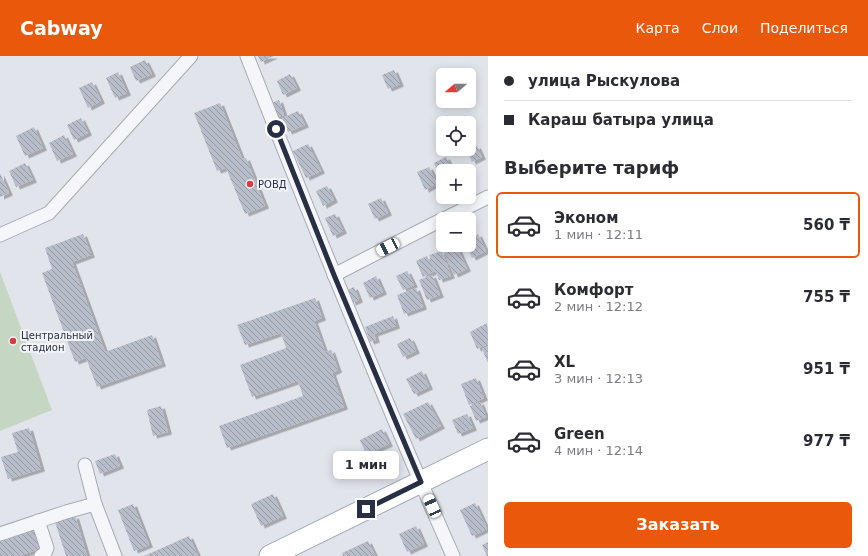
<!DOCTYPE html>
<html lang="ru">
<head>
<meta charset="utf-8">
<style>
  body { margin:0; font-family:"DejaVu Sans",sans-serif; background:#f7f7f7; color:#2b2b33; height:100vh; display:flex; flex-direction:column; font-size:15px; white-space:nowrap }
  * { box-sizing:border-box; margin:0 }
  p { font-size:13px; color:#7c7c81 }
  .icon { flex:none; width:22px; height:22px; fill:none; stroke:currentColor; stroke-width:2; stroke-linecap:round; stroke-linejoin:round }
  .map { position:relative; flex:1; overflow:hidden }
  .details { display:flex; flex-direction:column; background:#fff; width:380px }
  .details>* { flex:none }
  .top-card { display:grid; align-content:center; height:88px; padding:0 16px; background:#fff }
  .needle { width:26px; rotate:250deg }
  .fabs { position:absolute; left:436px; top:12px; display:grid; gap:8px }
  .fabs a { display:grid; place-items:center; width:40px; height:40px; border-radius:6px; background:#fff; box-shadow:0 2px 10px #0003; font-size:20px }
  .end { position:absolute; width:18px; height:18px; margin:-9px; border:5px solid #282f45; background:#fff; box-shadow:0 0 0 2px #fff }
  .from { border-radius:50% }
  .bubble { position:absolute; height:28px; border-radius:6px; background:#fff; box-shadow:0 2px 10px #0003; font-size:13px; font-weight:700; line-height:28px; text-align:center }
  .car { position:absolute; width:12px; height:24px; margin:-12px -6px; border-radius:5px; box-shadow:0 0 3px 1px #0007; background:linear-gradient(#fff 24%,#345 0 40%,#fff 0 76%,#345 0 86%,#fff 0) }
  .top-card b { display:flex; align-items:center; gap:14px; height:38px; font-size:15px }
  .top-card b+b { border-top:1px solid #e1e1e2 }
  .top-card i { width:10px; height:10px; background:#2b2b33 }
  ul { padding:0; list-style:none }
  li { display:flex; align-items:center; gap:12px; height:66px; margin:0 8px 6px; padding:0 8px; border:2px solid transparent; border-radius:6px }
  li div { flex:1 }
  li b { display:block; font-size:15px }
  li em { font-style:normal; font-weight:700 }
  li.selected { border-color:#ea580c }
  li>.icon { width:36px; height:36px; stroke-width:1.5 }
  h2 { padding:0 16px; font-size:18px; line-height:48px }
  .action { display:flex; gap:8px; margin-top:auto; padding:8px 16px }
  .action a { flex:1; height:46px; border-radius:6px; background:#ea580c; color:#fff; font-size:16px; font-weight:700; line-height:46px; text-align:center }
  header { display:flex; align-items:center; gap:24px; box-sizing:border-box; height:56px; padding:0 20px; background:#ea580c; color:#fff }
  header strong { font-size:19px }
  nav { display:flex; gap:22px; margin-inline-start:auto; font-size:14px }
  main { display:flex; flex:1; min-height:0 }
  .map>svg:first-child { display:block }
  .pitch { fill:#c5d6c2 }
  .building { fill:url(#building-back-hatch); filter:url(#shadow) }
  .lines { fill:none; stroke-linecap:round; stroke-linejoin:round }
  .minor-casing { stroke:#a6aab6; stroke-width:15 }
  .primary-casing { stroke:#a0a7b8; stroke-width:23 }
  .minor { stroke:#f5f6f9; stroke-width:13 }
  .primary { stroke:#fff; stroke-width:21 }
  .route { stroke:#282f45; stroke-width:5 }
  .poi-dot { fill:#db3c43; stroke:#f2f4f8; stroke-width:1.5 }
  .labels { text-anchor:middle; stroke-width:4; stroke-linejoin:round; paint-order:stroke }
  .poi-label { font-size:10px; fill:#282f45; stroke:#f2f4f8; text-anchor:start }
</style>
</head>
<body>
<header>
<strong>Cabway</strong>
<nav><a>Карта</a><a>Слои</a><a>Поделиться</a></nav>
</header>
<main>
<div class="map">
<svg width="488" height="500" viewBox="0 0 488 500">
  <defs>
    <pattern id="building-back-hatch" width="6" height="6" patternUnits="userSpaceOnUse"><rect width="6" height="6" fill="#b8bdca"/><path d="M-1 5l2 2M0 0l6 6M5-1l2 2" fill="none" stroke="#969aa6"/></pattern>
    <filter id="shadow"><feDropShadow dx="4" dy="2.5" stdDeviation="0" flood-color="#0004"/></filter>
  </defs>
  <rect width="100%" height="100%" fill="#e2e4eb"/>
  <!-- pitch -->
  <polygon class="pitch" points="0,216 52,354 0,375"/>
  <!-- building -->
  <g class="building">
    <polygon points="258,0 274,0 261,6"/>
    <polygon points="145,4 152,18 136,25 130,11"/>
    <polygon points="394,14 400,28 388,33 382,19"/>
    <polygon points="118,16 127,37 115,42 106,22"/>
    <polygon points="290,18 297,32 283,39 277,25"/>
    <polygon points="92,26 101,45 88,52 79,32"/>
    <polygon points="279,44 284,59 275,62 270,48"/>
    <polygon points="220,47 242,103 246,102 265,150 245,158 226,112 217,115 194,57"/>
    <polygon points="298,55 305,69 288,76 282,62"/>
    <polygon points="81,62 88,77 74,84 67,69"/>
    <polygon points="34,71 43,92 25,100 16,80"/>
    <polygon points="64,79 73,98 57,105 49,87"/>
    <polygon points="308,88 321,115 306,122 293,95"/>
    <polygon points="477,90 482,101 472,106 467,95"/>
    <polygon points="446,101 453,115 443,115 443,128 434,107"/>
    <polygon points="25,107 33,124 16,131 9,115"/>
    <polygon points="429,111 437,128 425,134 417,116"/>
    <polygon points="0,117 9,137 0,141"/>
    <polygon points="327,130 334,144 323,150 316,135"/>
    <polygon points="381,142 388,157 375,163 368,148"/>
    <polygon points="335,158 343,175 333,180 325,162"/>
    <polygon points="83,178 91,199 72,206 105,296 152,279 162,308 97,331 86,302 75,306 42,217 52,213 45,192"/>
    <polygon points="478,178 486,195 472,202 466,189 469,189 469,183"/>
    <polygon points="453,189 456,189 467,213 454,219 443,194"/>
    <polygon points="442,195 451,220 439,224 429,199"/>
    <polygon points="427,200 435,215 423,221 416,205"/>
    <polygon points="407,215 414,229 403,234 396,220"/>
    <polygon points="432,219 440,239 427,244 419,224"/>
    <polygon points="376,220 383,236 370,242 363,227"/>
    <polygon points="354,231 359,244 352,247 347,234"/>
    <polygon points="416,232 423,251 404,258 397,239"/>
    <polygon points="315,242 322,262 314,265 325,296 331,294 338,314 332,317 344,351 227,392 219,370 303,340 298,325 252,341 240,309 286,292 281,277 245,289 237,269"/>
    <polygon points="393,260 396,270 374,278 376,284 370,286 365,271"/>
    <polygon points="487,267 488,288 477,293 470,276"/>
    <polygon points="410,282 416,295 403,301 397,288"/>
    <polygon points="488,290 488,307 482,293"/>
    <polygon points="422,315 429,331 414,338 406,323"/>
    <polygon points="476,322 484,342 469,349 461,328"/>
    <polygon points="428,346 441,370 416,383 403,358"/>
    <polygon points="480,346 486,361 476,365 470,350"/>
    <polygon points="161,350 168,376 153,380 147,354"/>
    <polygon points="467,358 473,372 458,378 452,364"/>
    <polygon points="29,372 41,413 8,423 1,401 18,396 12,377"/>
    <polygon points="382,373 389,388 366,398 360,384"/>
    <polygon points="115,398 120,410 100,418 95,405"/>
    <polygon points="273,438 283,460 261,470 251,448"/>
    <polygon points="475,447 487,473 472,480 460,454"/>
    <polygon points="133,448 149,489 134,495 118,454"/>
    <polygon points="75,460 87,500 66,500 55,466"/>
    <polygon points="416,470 424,488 407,496 399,478"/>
    <polygon points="33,473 40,493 19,500 0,500 0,484"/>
    <polygon points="189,480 198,500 144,500"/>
    <polygon points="368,485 375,500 343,500 342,497"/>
    <polygon points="488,486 488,500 487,500 482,489"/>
  </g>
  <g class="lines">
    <defs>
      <g id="minor">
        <path d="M247 0C313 168 380 335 453 500"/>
        <polyline points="444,163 488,141"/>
        <polyline points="0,179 49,157 191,0"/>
        <polyline points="334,219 443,163"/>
        <polyline points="85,409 95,448 115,500"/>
        <polyline points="38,465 47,492 44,499 41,500"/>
        <polyline points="0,478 66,456 95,448"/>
      </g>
      <polyline id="primary" points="270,500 488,393"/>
    </defs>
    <!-- minor casing -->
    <use href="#minor" class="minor-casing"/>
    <!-- primary casing -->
    <use href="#primary" class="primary-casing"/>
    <!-- minor -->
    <use href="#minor" class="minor"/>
    <!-- primary -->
    <use href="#primary" class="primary"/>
  </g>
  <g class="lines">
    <!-- route -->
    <polyline class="route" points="276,73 334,219 421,426 366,453"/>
  </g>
  <!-- markers -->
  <g class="poi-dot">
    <circle cx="250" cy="128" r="4"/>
    <circle cx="13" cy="285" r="4"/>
  </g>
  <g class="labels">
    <!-- poi labels -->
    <g class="poi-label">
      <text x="258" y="132">РОВД</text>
      <text x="21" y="283">Центральный<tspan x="21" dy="12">стадион</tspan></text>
    </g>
  </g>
</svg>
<div class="fabs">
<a><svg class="needle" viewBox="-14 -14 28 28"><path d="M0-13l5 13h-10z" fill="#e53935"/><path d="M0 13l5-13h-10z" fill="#7c7c81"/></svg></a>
<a><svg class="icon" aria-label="locate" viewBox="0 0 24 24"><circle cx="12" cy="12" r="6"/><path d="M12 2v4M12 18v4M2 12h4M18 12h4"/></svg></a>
<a>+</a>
<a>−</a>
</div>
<i class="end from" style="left:276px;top:73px"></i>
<i class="end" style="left:366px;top:453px"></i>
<div class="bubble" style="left:333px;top:395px;width:66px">1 мин</div>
<i class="car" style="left:388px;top:191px;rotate:243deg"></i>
<i class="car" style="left:432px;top:450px;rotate:336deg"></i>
</div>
<section class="details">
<div class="top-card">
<b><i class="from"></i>улица Рыскулова</b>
<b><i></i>Караш батыра улица</b>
</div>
<h2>Выберите тариф</h2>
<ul>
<li class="selected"><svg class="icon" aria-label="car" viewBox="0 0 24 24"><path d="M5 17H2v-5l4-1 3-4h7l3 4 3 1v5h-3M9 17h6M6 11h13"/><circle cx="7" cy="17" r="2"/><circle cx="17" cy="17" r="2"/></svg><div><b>Эконом</b><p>1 мин · 12:11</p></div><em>560 ₸</em></li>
<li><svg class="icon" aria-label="car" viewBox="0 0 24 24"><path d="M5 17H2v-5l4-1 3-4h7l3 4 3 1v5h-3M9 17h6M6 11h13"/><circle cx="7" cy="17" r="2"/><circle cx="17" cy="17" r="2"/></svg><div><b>Комфорт</b><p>2 мин · 12:12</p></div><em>755 ₸</em></li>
<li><svg class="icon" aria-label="car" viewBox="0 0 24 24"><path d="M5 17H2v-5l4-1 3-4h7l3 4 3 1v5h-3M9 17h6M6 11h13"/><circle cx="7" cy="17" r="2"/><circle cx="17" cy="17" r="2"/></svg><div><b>XL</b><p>3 мин · 12:13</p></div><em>951 ₸</em></li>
<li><svg class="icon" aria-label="car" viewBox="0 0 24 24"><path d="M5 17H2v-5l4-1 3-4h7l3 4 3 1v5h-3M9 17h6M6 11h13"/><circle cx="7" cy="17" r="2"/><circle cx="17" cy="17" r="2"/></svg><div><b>Green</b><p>4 мин · 12:14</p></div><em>977 ₸</em></li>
</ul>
<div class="action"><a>Заказать</a></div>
</section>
</main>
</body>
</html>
